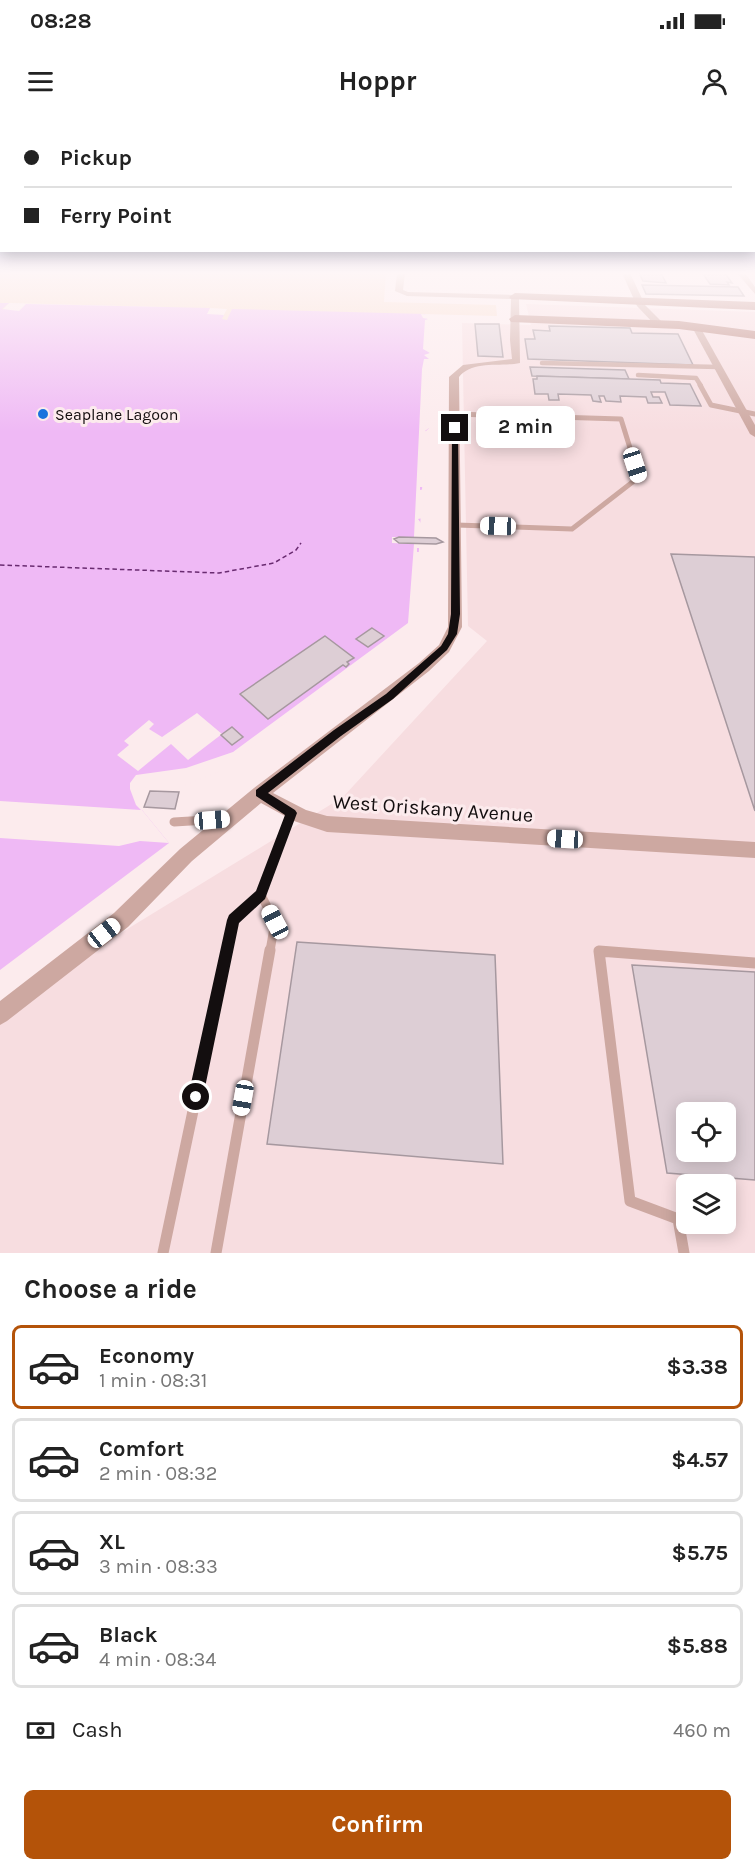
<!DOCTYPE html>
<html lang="en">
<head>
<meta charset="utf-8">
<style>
  body { margin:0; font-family:Karla,sans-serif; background:#f6f6f6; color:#222; height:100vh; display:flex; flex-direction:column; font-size:22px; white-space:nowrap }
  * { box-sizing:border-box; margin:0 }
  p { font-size:20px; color:#767676 }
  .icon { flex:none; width:33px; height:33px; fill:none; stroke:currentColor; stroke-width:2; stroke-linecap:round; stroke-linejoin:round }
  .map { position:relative; height:1133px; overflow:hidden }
  .details { display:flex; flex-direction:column; background:#fff; flex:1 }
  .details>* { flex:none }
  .hud { position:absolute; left:0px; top:0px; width:756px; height:132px; box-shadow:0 3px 15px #0003; display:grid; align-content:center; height:132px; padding:0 24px; background:#fff }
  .tools { position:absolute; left:676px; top:982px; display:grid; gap:12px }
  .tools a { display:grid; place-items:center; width:60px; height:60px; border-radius:9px; background:#fff; box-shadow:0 3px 15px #0003; font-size:30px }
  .end { position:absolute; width:27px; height:27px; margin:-14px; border:8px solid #130e0f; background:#fff; box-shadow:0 0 0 3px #fff }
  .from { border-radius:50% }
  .bubble { position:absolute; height:42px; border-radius:9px; background:#fff; box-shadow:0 3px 15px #0003; font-size:20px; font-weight:700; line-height:42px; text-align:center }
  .car { position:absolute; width:18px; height:36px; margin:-18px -9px; border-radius:8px; box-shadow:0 0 4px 2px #0007; background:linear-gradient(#fff 24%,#345 0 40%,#fff 0 76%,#345 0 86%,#fff 0) }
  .hud b { display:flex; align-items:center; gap:21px; height:57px; font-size:22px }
  .hud b+b { border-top:2px solid #e0e0e0 }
  .hud i { width:15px; height:15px; background:#222 }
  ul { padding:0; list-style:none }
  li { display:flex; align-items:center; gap:18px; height:84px; margin:0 12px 9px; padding:0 12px; border:3px solid #e0e0e0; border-radius:9px }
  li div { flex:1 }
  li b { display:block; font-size:22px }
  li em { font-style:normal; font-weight:700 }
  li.on { border-color:#b45309 }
  li>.icon { width:54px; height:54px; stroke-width:1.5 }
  h2 { padding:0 24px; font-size:27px; line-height:72px }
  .pay { display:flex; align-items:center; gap:15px; height:66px; padding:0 24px; font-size:22px }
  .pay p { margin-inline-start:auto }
  .cta { display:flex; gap:12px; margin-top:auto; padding:12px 24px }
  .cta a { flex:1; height:69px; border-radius:9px; background:#b45309; color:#fff; font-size:24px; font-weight:700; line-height:69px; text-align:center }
  .status { display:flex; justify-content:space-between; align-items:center; height:42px; padding:0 30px; background:#fff; direction:ltr }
  .status svg { height:16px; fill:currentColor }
  header { display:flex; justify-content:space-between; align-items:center; height:78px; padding:0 24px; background:#fff; font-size:27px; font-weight:700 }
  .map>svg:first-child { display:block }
  .built { fill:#f7dde0; fill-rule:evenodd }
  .green { fill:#f8dccb }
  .water { fill:#efb9f5 }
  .pier { fill:#fcebed }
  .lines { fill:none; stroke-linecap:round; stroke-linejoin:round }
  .ferry { stroke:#692b70; stroke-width:1.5; stroke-dasharray:4.5 3; stroke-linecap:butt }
  .building { fill:#ddced5; stroke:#a6989f; stroke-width:1.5; fill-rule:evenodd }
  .lane-far3 { stroke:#cda8a1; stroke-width:4.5 }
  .lane-far2 { stroke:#cda8a1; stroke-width:5 }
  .lane-far1 { stroke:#cda8a1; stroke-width:9 }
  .lane { stroke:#cda8a1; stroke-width:11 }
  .street { fill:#cda8a1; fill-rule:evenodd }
  .secondary { fill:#b9847b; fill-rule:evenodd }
  .route { fill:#130e0f }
  .poi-dot { fill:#1a73dd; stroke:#fcebed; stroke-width:2 }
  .labels { text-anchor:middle; stroke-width:6; stroke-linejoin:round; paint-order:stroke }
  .far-poi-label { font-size:16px; fill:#130e0f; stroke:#fcebed; text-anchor:start }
  .street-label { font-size:20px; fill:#130e0f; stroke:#fcebed }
</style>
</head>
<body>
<div class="status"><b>08:28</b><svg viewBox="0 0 49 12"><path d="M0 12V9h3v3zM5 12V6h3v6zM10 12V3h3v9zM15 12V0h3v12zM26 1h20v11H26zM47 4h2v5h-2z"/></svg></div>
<header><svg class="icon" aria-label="menu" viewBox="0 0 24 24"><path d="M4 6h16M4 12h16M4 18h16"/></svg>Hoppr<svg class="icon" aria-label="person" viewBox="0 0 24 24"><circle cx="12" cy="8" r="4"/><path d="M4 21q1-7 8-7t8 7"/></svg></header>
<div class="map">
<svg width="755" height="1133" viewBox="0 0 755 1133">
  <rect width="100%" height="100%" fill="#fcebed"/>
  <!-- built -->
  <path class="built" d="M526 184 755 192V1133H0V887L343 677 487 521 468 506 462 203 531 205ZM687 993H726V1032H687ZM687 1065H726V1104H687Z"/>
  <!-- green -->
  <polygon class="green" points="0,153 386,153 384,182 496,185 497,196 422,194 220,202 227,189 210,188 202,202 164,187 9,183 0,192"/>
  <!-- water -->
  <path class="water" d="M0 183H9L2 189 19 191 26 184 210 188 207 194 224 195 222 199 227 200 232 189 425 194C435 202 426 289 425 308H429L425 312 415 506 216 649 143 664 139 670 142 690 169 723 0 850Z"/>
  <!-- pier -->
  <g class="pier">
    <polygon points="421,194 430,195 432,197 433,232 428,305 425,305 425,308 429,308 425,311 429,312 425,367 420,367 420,370 425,369 423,398 418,399 423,406 422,428 417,428 417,432 422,432 417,508 218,652 183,666 161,670 145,667 143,670 146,675 146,682 142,690 169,723 140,721 119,726 0,718 0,681 141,690 136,685 130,669 130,663 136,655 186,648 233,632 408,503 414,424 392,423 392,417 414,417 422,249 424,239 429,239 424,235 430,233 423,229 425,200 429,199 423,198"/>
    <polygon points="197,593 222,614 188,640 171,624 138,651 117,635 129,625 124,621 149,600 154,604 149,609 162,617"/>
  </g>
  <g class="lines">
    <!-- ferry -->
    <polyline class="ferry" points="0,445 219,453 274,443 296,430 301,423"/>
  </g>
  <!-- building -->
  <g class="building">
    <polygon points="639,153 661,153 666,163 643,161"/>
    <polygon points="714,153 725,153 732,163 727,162 729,165 710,164 703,154 715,154"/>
    <polygon points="642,165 738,167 744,176 646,174"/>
    <polygon points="475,204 499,204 503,237 478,236"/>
    <polygon points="549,206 630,208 632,213 678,214 693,245 528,239 525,219 535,219 533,210 550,211"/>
    <polygon points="530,247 625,250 629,259 532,256"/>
    <polygon points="537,256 660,260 661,263 690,264 701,286 670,285 665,272 651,272 653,277 659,277 662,283 648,283 646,277 620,276 621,282 606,281 604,276 599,276 601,282 593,281 591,275 558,274 559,280 549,280 548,274 535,274 533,259 537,259"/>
    <polygon points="399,417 436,418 443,422 436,424 399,423 394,419"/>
    <polygon points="671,434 755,437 755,691"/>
    <polygon points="372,508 384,516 368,527 356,519"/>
    <polygon points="325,516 354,538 347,542 349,544 346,547 343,545 268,599 240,574"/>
    <polygon points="232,607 243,617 232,625 221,615"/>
    <polygon points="150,671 179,672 175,689 144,687"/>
    <polygon points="297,822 495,835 503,1044 267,1024"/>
    <path d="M632 845 755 852V1060L667 1053ZM687 993H726V1032H687Z"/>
  </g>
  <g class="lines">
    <!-- lane-far3 -->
    <g class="lane-far3">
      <polyline points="542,243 719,247"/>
      <polyline points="638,255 696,258 701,266"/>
    </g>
    <!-- lane-far2 -->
    <g class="lane-far2">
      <polyline points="700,265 711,285 755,294"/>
      <polyline points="455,294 621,299 639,357 572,409 456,405"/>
    </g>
    <!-- lane-far1 -->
    <g class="lane-far1">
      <polyline points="174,702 223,699"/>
      <polyline points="261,775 275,802 270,831"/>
      <polyline points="226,831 233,800 261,775 291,693"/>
      <polyline points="599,831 603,831"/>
    </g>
    <!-- lane -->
    <g class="lane">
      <polyline points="163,1133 227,830"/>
      <polyline points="216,1133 270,830"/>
      <polyline points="684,1133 678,1099 630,1081 599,831 755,843"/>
    </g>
    <!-- street -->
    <g class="street">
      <path d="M397 153H405L403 170 408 172 515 175 519 177 520 243C501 247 472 240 459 257L462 507 449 532 429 551 273 673 306 690 327 696 755 722V738L327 712 294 701 261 683 192 741 128 807 7 901 0 905V881L114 793 180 729 254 668 419 543 439 525 448 507 449 257 463 245 512 239 510 220 511 179 407 176 395 171Z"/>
      <polygon points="622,153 630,153 645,185 662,202 662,206 656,206 637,186"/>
      <polygon points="737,153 745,153 755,167 755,174"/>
      <polygon points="696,204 700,207 755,305 755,317 750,314 692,207"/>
    </g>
    <!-- secondary -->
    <g class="secondary">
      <polygon points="515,173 755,182 755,190 511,179 509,177"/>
      <polygon points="515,195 679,201 755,211 755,219 679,209 511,202 509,199"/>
    </g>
  </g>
  <!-- sky -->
  <linearGradient id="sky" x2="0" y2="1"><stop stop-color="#abb6ed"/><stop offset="0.49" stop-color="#fef6f7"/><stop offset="1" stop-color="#fef6f7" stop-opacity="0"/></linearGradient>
  <rect width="755" height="312" fill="url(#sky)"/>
  <!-- route -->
  <polygon class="route" points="455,306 458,308 460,494 457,514 447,530 393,579 341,616 268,673 295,690 297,693 265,779 239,803 203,977 201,983 196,985 190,983 188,977 227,800 229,795 256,771 285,695 256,676 256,670 334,610 386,574 441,526 448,514 451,494 452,308"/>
  <!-- markers -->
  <circle class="poi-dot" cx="43" cy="294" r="6"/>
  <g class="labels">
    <!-- far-poi labels -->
    <g class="far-poi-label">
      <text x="55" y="300">Seaplane Lagoon</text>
    </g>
    <!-- street labels -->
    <g class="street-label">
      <text transform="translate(433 688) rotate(4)" y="7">West Oriskany Avenue</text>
    </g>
  </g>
</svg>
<div class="tools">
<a><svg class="icon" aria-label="locate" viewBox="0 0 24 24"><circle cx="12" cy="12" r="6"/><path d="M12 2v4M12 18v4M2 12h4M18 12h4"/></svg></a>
<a><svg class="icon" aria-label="layers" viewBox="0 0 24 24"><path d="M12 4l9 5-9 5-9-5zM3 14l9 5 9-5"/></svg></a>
</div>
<i class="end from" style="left:196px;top:977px"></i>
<i class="end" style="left:455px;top:308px"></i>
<div class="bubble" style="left:476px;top:286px;width:99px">2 min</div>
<i class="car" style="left:635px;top:345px;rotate:162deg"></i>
<i class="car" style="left:498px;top:406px;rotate:272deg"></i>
<i class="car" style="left:212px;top:700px;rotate:85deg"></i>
<i class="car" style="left:565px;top:719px;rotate:273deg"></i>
<i class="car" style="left:275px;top:802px;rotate:332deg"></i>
<i class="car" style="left:104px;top:813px;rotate:52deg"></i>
<i class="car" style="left:243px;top:978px;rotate:190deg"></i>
<div class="hud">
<b><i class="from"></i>Pickup</b>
<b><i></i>Ferry Point</b>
</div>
</div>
<section class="details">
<h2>Choose a ride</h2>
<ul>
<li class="on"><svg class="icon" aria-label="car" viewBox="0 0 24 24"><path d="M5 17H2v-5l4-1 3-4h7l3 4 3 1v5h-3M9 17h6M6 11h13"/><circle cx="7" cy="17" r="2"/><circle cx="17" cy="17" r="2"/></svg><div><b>Economy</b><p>1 min · 08:31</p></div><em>$3.38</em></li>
<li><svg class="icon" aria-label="car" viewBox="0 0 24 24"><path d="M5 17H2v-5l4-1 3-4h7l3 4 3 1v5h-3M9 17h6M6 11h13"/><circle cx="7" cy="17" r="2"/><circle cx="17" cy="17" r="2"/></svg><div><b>Comfort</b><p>2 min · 08:32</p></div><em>$4.57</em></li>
<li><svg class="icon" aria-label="car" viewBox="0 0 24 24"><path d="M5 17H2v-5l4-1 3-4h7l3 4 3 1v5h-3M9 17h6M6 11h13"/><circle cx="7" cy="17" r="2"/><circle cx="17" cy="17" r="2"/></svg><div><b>XL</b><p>3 min · 08:33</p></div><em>$5.75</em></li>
<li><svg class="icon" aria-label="car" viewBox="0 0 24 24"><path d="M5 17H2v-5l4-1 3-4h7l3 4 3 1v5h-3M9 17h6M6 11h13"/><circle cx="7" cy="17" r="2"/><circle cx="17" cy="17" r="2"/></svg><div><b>Black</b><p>4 min · 08:34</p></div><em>$5.88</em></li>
</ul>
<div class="pay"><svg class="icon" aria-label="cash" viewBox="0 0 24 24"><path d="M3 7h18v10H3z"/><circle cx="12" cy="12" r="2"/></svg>Cash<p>460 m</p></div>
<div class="cta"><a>Confirm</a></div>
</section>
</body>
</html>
